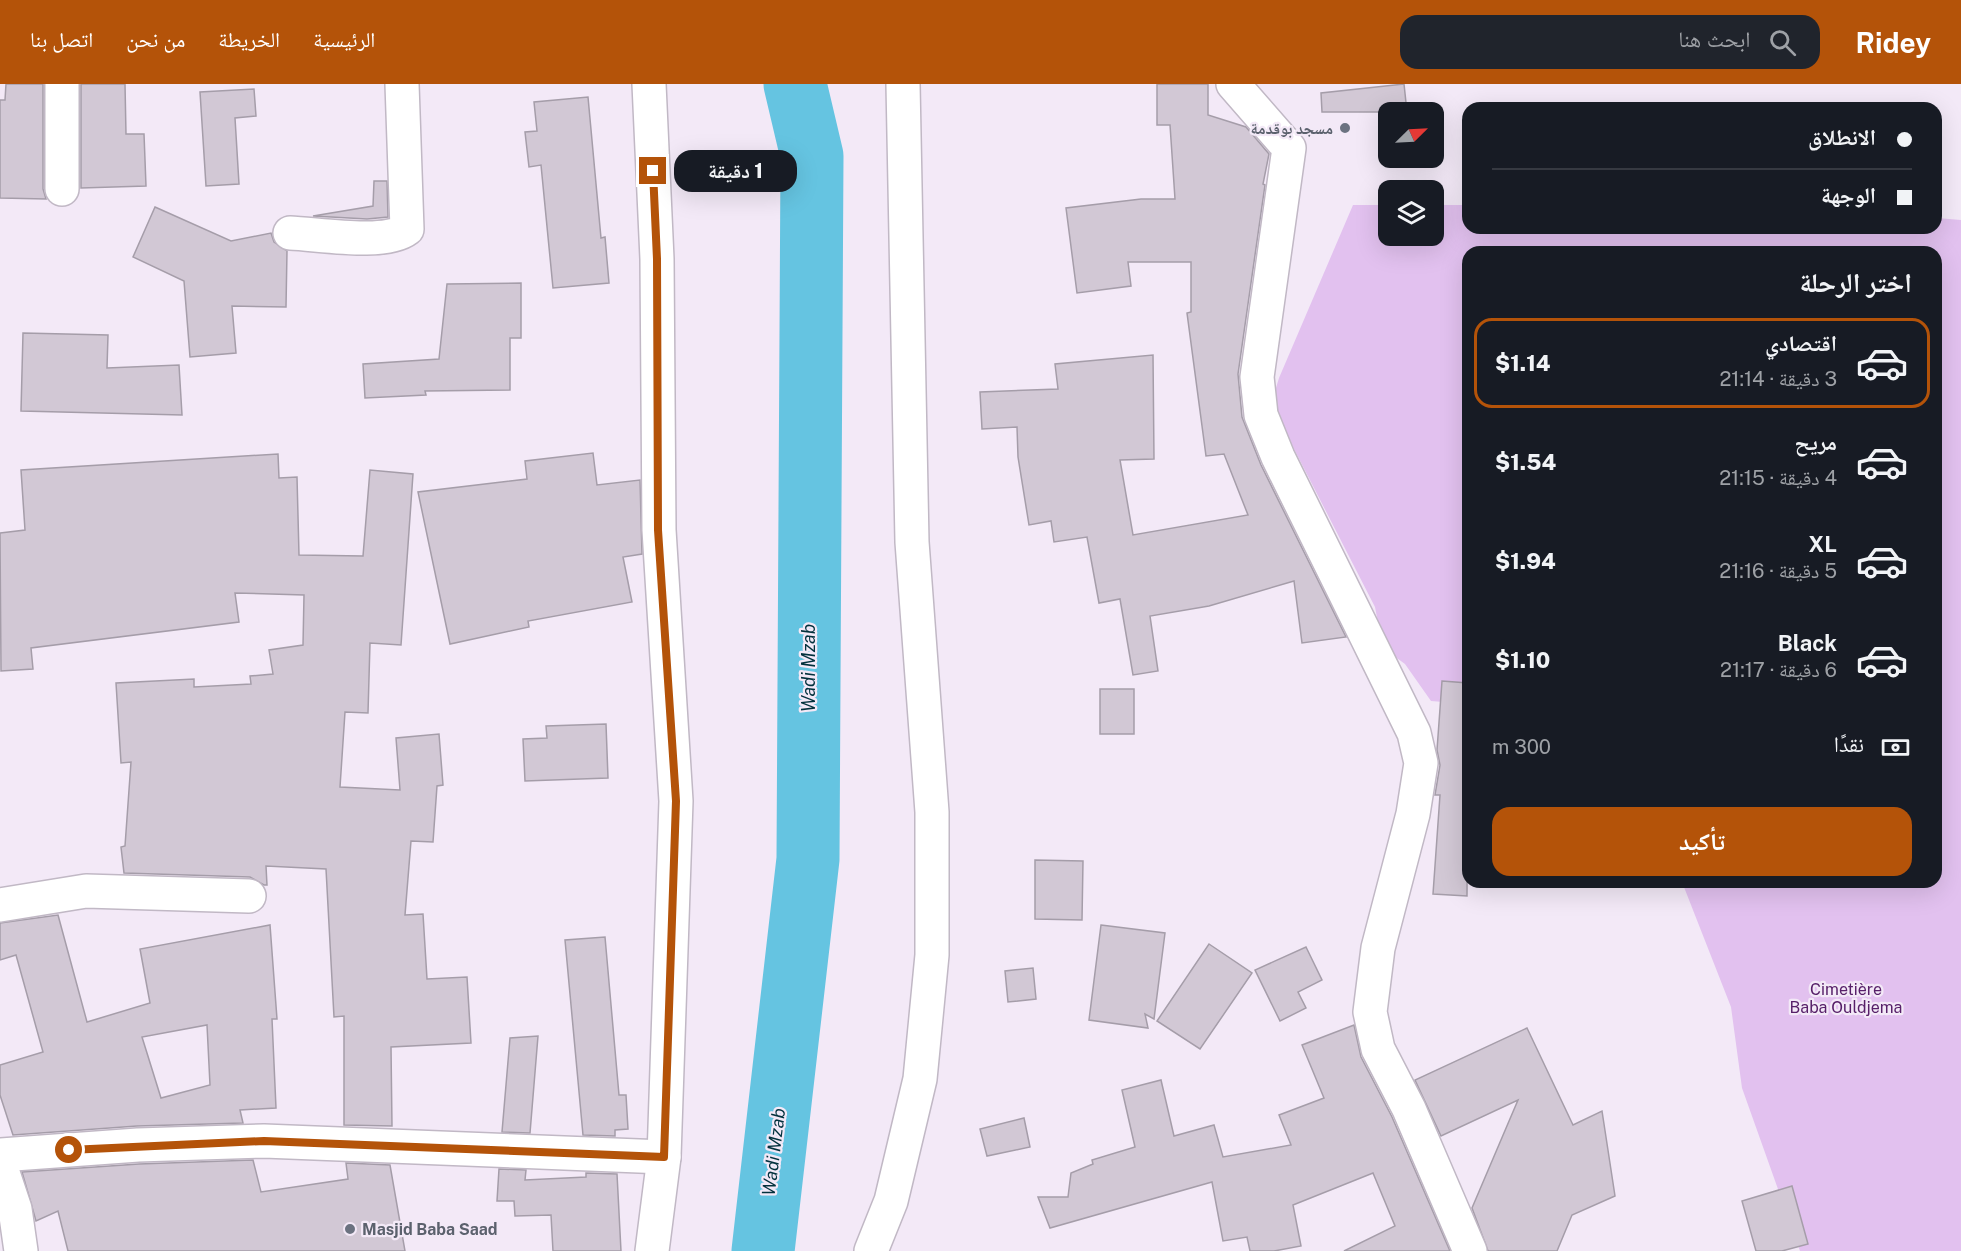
<!DOCTYPE html>
<html lang="ar">
<head>
<meta charset="utf-8">
<style>
  body { margin:0; font-family:"Public Sans","Noto Naskh Arabic",sans-serif; background:#20242c; color:#f1f3f6; direction:rtl; height:100vh; display:flex; flex-direction:column; font-size:22px; white-space:nowrap }
  * { box-sizing:border-box; margin:0 }
  p { font-size:20px; color:#9ea1a6 }
  .icon { flex:none; width:33px; height:33px; fill:none; stroke:currentColor; stroke-width:2; stroke-linecap:round; stroke-linejoin:round }
  .map { position:relative; flex:1; overflow:hidden; direction:ltr }
  .side { position:absolute; left:1462px; top:162px; width:480px; height:642px; display:flex; flex-direction:column; background:#171b24; border-radius:18px; box-shadow:0 6px 24px #0002; direction:rtl }
  .side>* { flex:none }
  .hud { position:absolute; left:1462px; top:18px; width:480px; height:132px; border-radius:18px; box-shadow:0 6px 24px #0002; direction:rtl; display:grid; align-content:center; height:132px; padding:0 30px; background:#171b24 }
  .needle { width:39px; rotate:66deg }
  .tools { position:absolute; left:1378px; top:18px; display:grid; gap:12px }
  .tools a { display:grid; place-items:center; width:66px; height:66px; border-radius:12px; background:#171b24; box-shadow:0 6px 24px #0002; font-size:30px }
  .end { position:absolute; width:27px; height:27px; margin:-14px; border:8px solid #b45309; background:#fff; box-shadow:0 0 0 3px #fff }
  .from { border-radius:50% }
  .bubble { position:absolute; height:42px; border-radius:18px; background:#171b24; box-shadow:0 6px 24px #0002; font-size:20px; font-weight:800; line-height:42px; text-align:center; direction:rtl }
  .hud b { display:flex; align-items:center; gap:21px; height:57px; font-size:22px }
  .hud b+b { border-top:2px solid #363941 }
  .hud i { width:15px; height:15px; background:#f1f3f6 }
  ul { padding:0; list-style:none }
  li { display:flex; align-items:center; gap:18px; height:90px; margin:0 12px 9px; padding:0 18px; border:3px solid transparent; border-radius:18px }
  li div { flex:1 }
  li b { display:block; font-size:22px }
  li em { font-style:normal; font-weight:800 }
  li.current { border-color:#b45309 }
  li>.icon { width:54px; height:54px; stroke-width:1.5 }
  h2 { padding:0 30px; font-size:27px; line-height:72px }
  .pay { display:flex; align-items:center; gap:15px; height:66px; padding:0 30px; font-size:22px }
  .pay p { margin-inline-start:auto }
  .cta { display:flex; gap:12px; margin-top:auto; padding:12px 30px }
  .cta a { flex:1; height:69px; border-radius:18px; background:#b45309; color:#fff; font-size:24px; font-weight:800; line-height:69px; text-align:center }
  header { display:flex; align-items:center; gap:36px; box-sizing:border-box; height:84px; padding:0 30px; background:#b45309; color:#fff }
  header strong { font-size:28px }
  nav { display:flex; gap:33px; margin-inline-start:auto; font-size:21px }
  .search { width:420px; height:54px; background:#20242c; display:flex; align-items:center; gap:15px; box-sizing:border-box; padding:0 21px; border-radius:18px; color:#9ea1a6; font-size:22px }
  .map>svg:first-child { display:block }
  .green { fill:#e2c1ef }
  .lines { fill:none; stroke-linecap:round; stroke-linejoin:round }
  .river { stroke:#65c4e1; stroke-width:63 }
  .building { fill:#d2c8d5; stroke:#a59da9; stroke-width:1.5; fill-rule:evenodd }
  .minor-casing { stroke:#c1b8c5; stroke-width:36 }
  .tertiary-casing { stroke:#c1b8c5; stroke-width:36 }
  .minor { stroke:#fff; stroke-width:33 }
  .tertiary { stroke:#fff; stroke-width:33 }
  .route { stroke:#b45309; stroke-width:8 }
  .worship-dot { fill:#6b7280; stroke:#f3e9f7; stroke-width:2 }
  .labels { text-anchor:middle; stroke-width:4.5; stroke-linejoin:round; paint-order:stroke }
  .worship-label { font-size:16px; font-weight:bold; fill:#5b616d; stroke:#f3e9f7; text-anchor:end }
  .park-label { font-size:16px; fill:#572069; stroke:#f3e9f7 }
  .water-label { font-size:18px; font-style:italic; fill:#02313d; stroke:#f3e9f7 }
</style>
</head>
<body>
<header>
<strong>Ridey</strong>
<div class="search"><svg class="icon" aria-label="search" viewBox="0 0 24 24"><circle cx="10" cy="10" r="6"/><path d="M15 15l6 6"/></svg>ابحث هنا</div>
<nav><a>الرئيسية</a><a>الخريطة</a><a>من نحن</a><a>اتصل بنا</a></nav>
</header>
<div class="map">
<svg width="1961" height="1167" viewBox="0 0 1961 1167">
  <rect width="100%" height="100%" fill="#f3e9f7"/>
  <!-- green -->
  <polygon class="green" points="1353,121 1389,121 1389,152 1434,152 1434,121 1468,121 1468,144 1936,144 1937,134 1961,136 1961,1167 1800,1167 1742,1004 1731,923 1682,798 1936,798 1936,168 1468,168 1468,620 1431,617 1405,580 1383,564 1375,523 1271,320 1279,294"/>
  <g class="lines">
    <!-- river -->
    <polyline class="river" points="763,1167 808,775 812,72 795,0"/>
  </g>
  <!-- building -->
  <g class="building">
    <polygon points="6,0 43,0 43,105 46,115 0,114 0,16 5,16"/>
    <polygon points="81,0 125,0 126,50 144,50 146,102 81,104"/>
    <polygon points="1157,0 1208,0 1208,31 1246,43 1269,70 1263,100 1265,101 1238,290 1242,333 1261,381 1346,553 1302,559 1294,497 1209,522 1150,532 1158,587 1133,591 1120,515 1099,519 1087,453 1054,458 1051,437 1029,441 1018,373 1017,343 982,345 980,308 1058,305 1055,280 1153,271 1154,375 1120,376 1133,451 1248,431 1224,370 1206,372 1187,229 1191,228 1191,178 1128,178 1131,202 1077,209 1066,124 1141,115 1175,115 1170,41 1157,41"/>
    <polygon points="1404,0 1407,28 1322,28 1321,9"/>
    <polygon points="254,5 256,32 235,34 239,100 206,102 200,8"/>
    <polygon points="588,13 601,154 605,153 609,199 553,204 541,81 529,83 525,48 537,47 534,18"/>
    <polygon points="374,97 387,97 388,133 367,135 313,132 373,122"/>
    <polygon points="155,123 231,157 271,149 274,158 287,167 286,223 232,222 236,269 190,273 184,197 133,173"/>
    <polygon points="521,199 521,254 510,254 510,306 425,307 426,311 365,314 363,280 439,275 447,200"/>
    <polygon points="23,249 108,251 107,284 179,281 182,331 21,327"/>
    <polygon points="593,369 597,401 640,396 642,470 623,473 632,518 528,537 529,543 450,560 418,408 527,395 525,377"/>
    <polygon points="278,370 279,394 297,393 299,471 363,472 370,386 413,390 401,561 370,559 368,629 345,628 340,703 400,706 396,654 439,650 443,701 437,702 433,758 411,757 405,831 423,830 427,895 467,893 471,959 391,963 392,1042 344,1041 344,932 334,933 326,785 266,782 267,801 264,801 250,793 124,789 121,763 125,762 131,678 121,679 116,599 194,595 194,603 251,600 250,592 273,590 269,566 303,561 304,511 235,509 239,538 31,564 33,585 1,587 0,449 25,446 21,386"/>
    <polygon points="1442,597 1468,599 1467,812 1433,810 1440,711 1435,711 1440,681 1437,666"/>
    <rect x="1100" y="605" width="34" height="45"/>
    <polygon points="606,640 608,694 525,697 523,655 547,654 546,642"/>
    <polygon points="1035,776 1083,777 1082,836 1035,835"/>
    <path d="M58 831 87 938 150 919 140 865 270 841 277 935H272L276 1024 240 1026 243 1039 137 1042 13 1051 0 1011V981L43 968 16 871 0 876V839ZM207 941 210 1001 161 1014 142 953Z"/>
    <polygon points="1101,841 1165,849 1154,935 1145,930 1148,944 1089,936"/>
    <polygon points="605,853 619,1011 626,1011 628,1045 615,1046 615,1052 583,1051 565,856"/>
    <polygon points="1209,860 1252,889 1200,965 1157,937"/>
    <polygon points="1306,863 1322,896 1298,908 1306,924 1280,937 1255,886"/>
    <polygon points="1033,884 1036,915 1008,918 1005,887"/>
    <polygon points="1354,941 1361,973 1392,1033 1450,1167 1344,1167 1395,1142 1373,1089 1293,1121 1301,1162 1274,1167 1250,1167 1247,1153 1223,1157 1212,1098 1050,1144 1038,1113 1068,1113 1071,1089 1093,1080 1092,1076 1135,1063 1122,1006 1161,996 1174,1052 1214,1041 1223,1073 1291,1061 1279,1031 1324,1014 1302,961"/>
    <polygon points="1527,944 1573,1041 1602,1027 1615,1112 1572,1131 1557,1167 1488,1167 1472,1124 1518,1016 1441,1052 1415,996"/>
    <polygon points="538,952 530,1049 502,1048 510,954"/>
    <polygon points="1024,1034 1030,1063 987,1072 980,1045"/>
    <polygon points="253,1076 261,1108 348,1095 346,1079 390,1081 405,1167 68,1167 58,1127 36,1137 22,1088 139,1080"/>
    <polygon points="499,1085 526,1086 525,1096 586,1093 586,1089 617,1090 621,1167 553,1167 551,1131 515,1132 514,1117 497,1117"/>
    <polygon points="1792,1102 1808,1160 1782,1167 1756,1167 1742,1117"/>
  </g>
  <g class="lines">
    <defs>
      <g id="minor">
        <polyline points="62,0 62,105"/>
        <polyline points="649,0 657,175 659,446 676,717 664,1073 652,1167"/>
        <polyline points="1233,0 1289,64 1257,293 1261,331 1278,373 1414,649 1421,679 1413,730 1378,864 1370,928 1378,965 1409,1025 1470,1167"/>
        <path d="M290 149C319 150 385 162 407 145L402 0"/>
        <polyline points="0,821 86,807 249,812"/>
        <polyline points="0,1071 138,1061 264,1057 664,1073"/>
        <polyline points="0,1080 15,1125 21,1167"/>
      </g>
      <polyline id="tertiary" points="871,1167 891,1117 920,995 932,871 932,728 912,458 903,0"/>
    </defs>
    <!-- minor casing -->
    <use href="#minor" class="minor-casing"/>
    <!-- tertiary casing -->
    <use href="#tertiary" class="tertiary-casing"/>
    <!-- minor -->
    <use href="#minor" class="minor"/>
    <!-- tertiary -->
    <use href="#tertiary" class="tertiary"/>
  </g>
  <g class="lines">
    <!-- route -->
    <polyline class="route" points="69,1066 264,1057 664,1073 676,717 658,446 657,175 653,87"/>
  </g>
  <!-- markers -->
  <g class="worship-dot">
    <circle cx="1345" cy="44" r="6"/>
    <circle cx="350" cy="1145" r="6"/>
  </g>
  <g class="labels">
    <!-- worship labels -->
    <g class="worship-label">
      <text x="1333" y="50">مسجد بوقدمة</text>
      <text x="362" y="1151" text-anchor="start">Masjid Baba Saad</text>
    </g>
    <!-- park labels -->
    <g class="park-label">
      <text x="1846" y="911">Cimetière<tspan x="1846" dy="18">Baba Ouldjema</tspan></text>
    </g>
    <!-- water labels -->
    <g class="water-label">
      <text transform="translate(809 584) rotate(-90)" y="6">Wadi Mzab</text>
      <text transform="translate(774 1068) rotate(-83)" y="6">Wadi Mzab</text>
    </g>
  </g>
</svg>
<div class="tools">
<a><svg class="needle" viewBox="-14 -14 28 28"><path d="M0-13l5 13h-10z" fill="#e53935"/><path d="M0 13l5-13h-10z" fill="#9ea1a6"/></svg></a>
<a><svg class="icon" aria-label="layers" viewBox="0 0 24 24"><path d="M12 4l9 5-9 5-9-5zM3 14l9 5 9-5"/></svg></a>
</div>
<i class="end from" style="left:69px;top:1066px"></i>
<i class="end" style="left:653px;top:87px"></i>
<div class="bubble" style="left:674px;top:66px;width:123px">1 دقيقة</div>
<div class="hud">
<b><i class="from"></i>الانطلاق</b>
<b><i></i>الوجهة</b>
</div>
<section class="side">
<h2>اختر الرحلة</h2>
<ul>
<li class="current"><svg class="icon" aria-label="car" viewBox="0 0 24 24"><path d="M5 17H2v-5l4-1 3-4h7l3 4 3 1v5h-3M9 17h6M6 11h13"/><circle cx="7" cy="17" r="2"/><circle cx="17" cy="17" r="2"/></svg><div><b>اقتصادي</b><p>3 دقيقة · 21:14</p></div><em>$1.14</em></li>
<li><svg class="icon" aria-label="car" viewBox="0 0 24 24"><path d="M5 17H2v-5l4-1 3-4h7l3 4 3 1v5h-3M9 17h6M6 11h13"/><circle cx="7" cy="17" r="2"/><circle cx="17" cy="17" r="2"/></svg><div><b>مريح</b><p>4 دقيقة · 21:15</p></div><em>$1.54</em></li>
<li><svg class="icon" aria-label="car" viewBox="0 0 24 24"><path d="M5 17H2v-5l4-1 3-4h7l3 4 3 1v5h-3M9 17h6M6 11h13"/><circle cx="7" cy="17" r="2"/><circle cx="17" cy="17" r="2"/></svg><div><b>XL</b><p>5 دقيقة · 21:16</p></div><em>$1.94</em></li>
<li><svg class="icon" aria-label="car" viewBox="0 0 24 24"><path d="M5 17H2v-5l4-1 3-4h7l3 4 3 1v5h-3M9 17h6M6 11h13"/><circle cx="7" cy="17" r="2"/><circle cx="17" cy="17" r="2"/></svg><div><b>Black</b><p>6 دقيقة · 21:17</p></div><em>$1.10</em></li>
</ul>
<div class="pay"><svg class="icon" aria-label="cash" viewBox="0 0 24 24"><path d="M3 7h18v10H3z"/><circle cx="12" cy="12" r="2"/></svg>نقدًا<p>300 m</p></div>
<div class="cta"><a>تأكيد</a></div>
</section>
</div>
</body>
</html>
